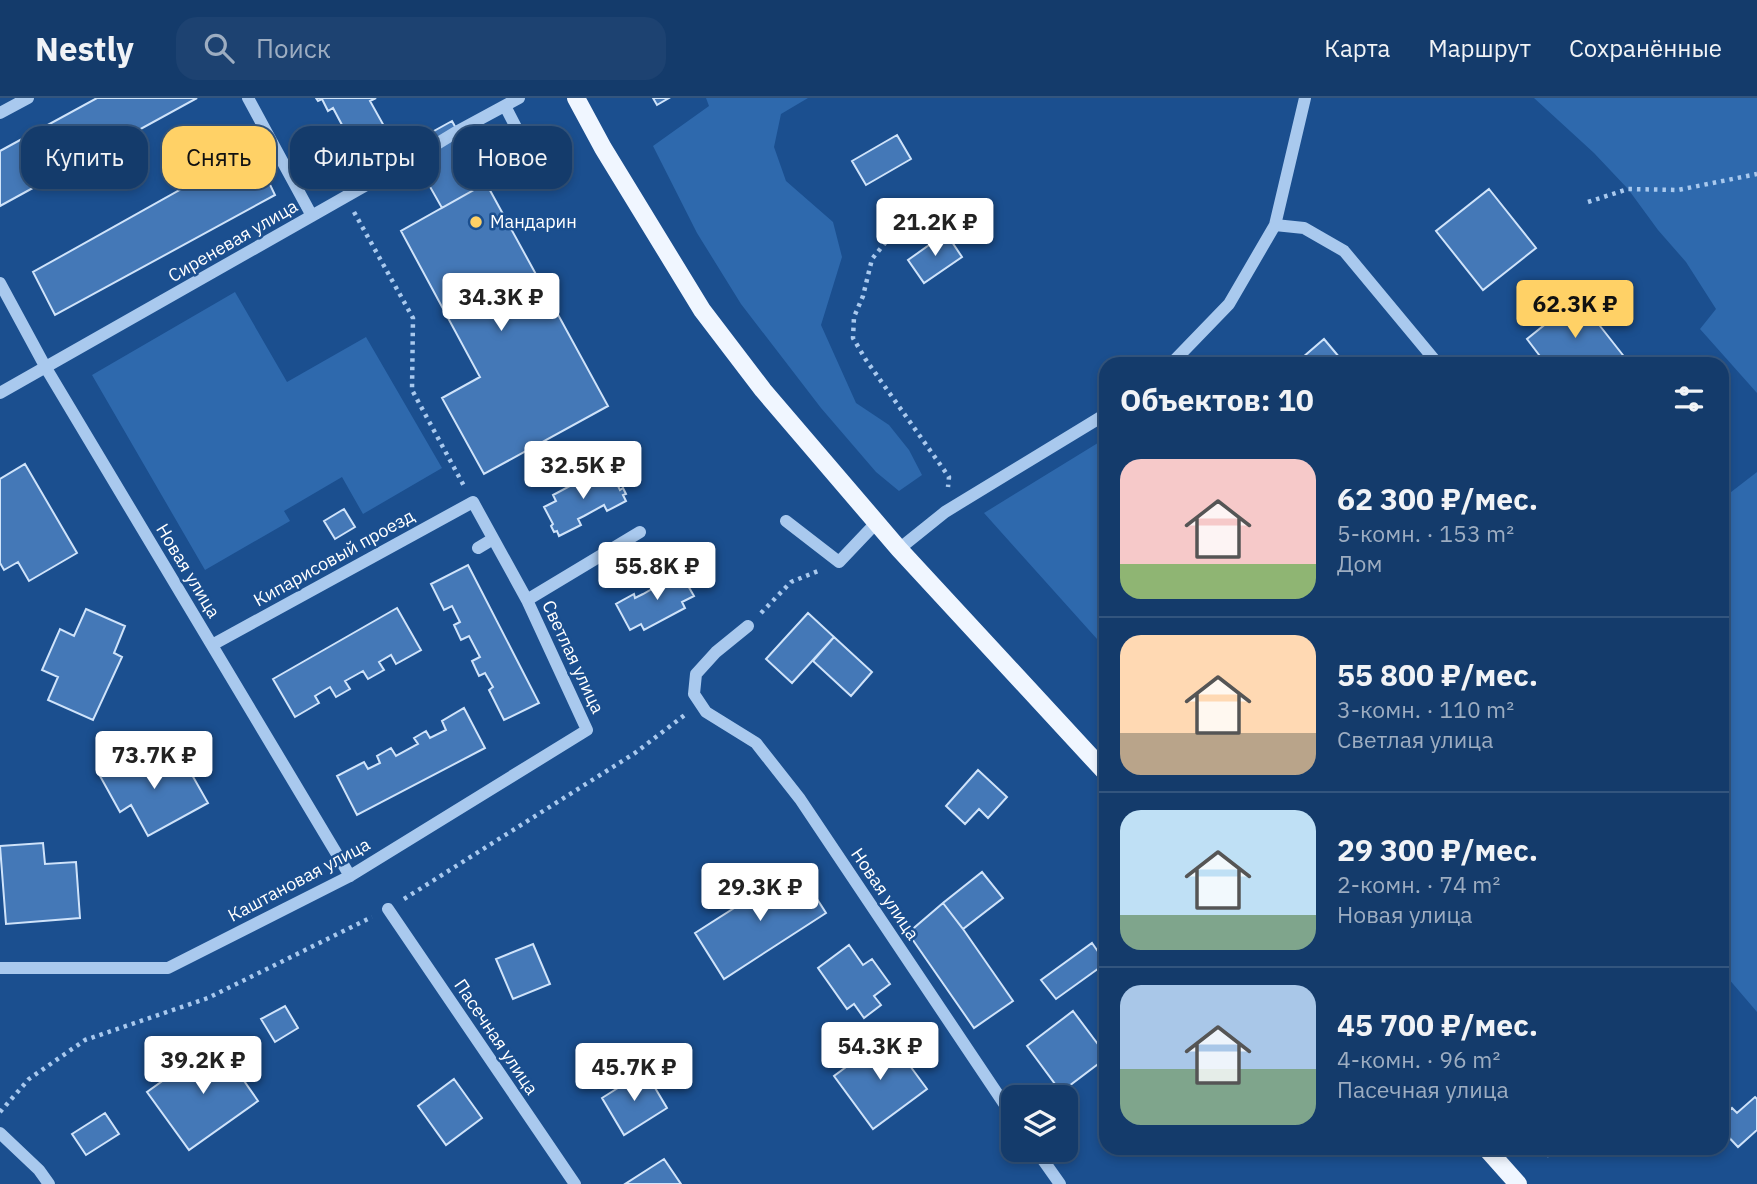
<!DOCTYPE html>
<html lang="ru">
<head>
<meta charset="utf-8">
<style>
  :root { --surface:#143b6b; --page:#1d4271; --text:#f1f3f6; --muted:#9dadc1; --line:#33557e; --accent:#ffd166 }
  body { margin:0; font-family:"IBM Plex Sans",sans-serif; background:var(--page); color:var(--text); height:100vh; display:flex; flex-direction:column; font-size:26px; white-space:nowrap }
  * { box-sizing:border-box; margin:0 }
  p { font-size:23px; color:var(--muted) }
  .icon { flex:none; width:38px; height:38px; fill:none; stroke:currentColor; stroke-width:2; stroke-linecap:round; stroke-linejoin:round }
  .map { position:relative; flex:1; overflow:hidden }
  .drawer { position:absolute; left:1099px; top:259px; width:630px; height:798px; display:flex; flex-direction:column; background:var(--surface); border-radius:21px; box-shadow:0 4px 10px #0003,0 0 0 2px var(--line) }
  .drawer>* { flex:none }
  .hud { position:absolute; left:21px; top:28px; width:665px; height:63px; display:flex; gap:14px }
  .controls { position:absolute; left:1001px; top:987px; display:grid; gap:14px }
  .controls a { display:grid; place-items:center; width:77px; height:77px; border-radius:14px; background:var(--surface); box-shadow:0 4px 10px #0003,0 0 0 2px var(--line); font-size:35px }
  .price { position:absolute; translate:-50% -60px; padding:0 16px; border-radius:7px; background:#fff; color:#222; font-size:23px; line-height:46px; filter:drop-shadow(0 2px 4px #0008) }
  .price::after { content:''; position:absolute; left:50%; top:42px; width:21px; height:16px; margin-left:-10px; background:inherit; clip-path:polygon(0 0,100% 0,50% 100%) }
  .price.active { background:var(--accent); color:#111 }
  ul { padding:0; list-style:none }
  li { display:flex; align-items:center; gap:21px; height:175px; padding:0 21px }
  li+li { border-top:2px solid var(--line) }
  li span { display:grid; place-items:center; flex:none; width:196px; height:140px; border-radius:21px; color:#555 }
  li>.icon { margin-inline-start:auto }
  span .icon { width:84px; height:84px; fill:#fffc; stroke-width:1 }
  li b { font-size:30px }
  h2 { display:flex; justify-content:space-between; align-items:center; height:84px; padding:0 21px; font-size:30px }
  .chip { padding:0 24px; border-radius:21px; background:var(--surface); box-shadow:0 4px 10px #0003,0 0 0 2px var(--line); font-size:24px; line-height:63px }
  .chip.active { background:var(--accent); color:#111 }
  header { display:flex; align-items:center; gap:42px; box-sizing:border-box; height:98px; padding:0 35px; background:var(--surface); border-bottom:2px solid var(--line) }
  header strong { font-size:33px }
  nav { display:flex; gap:38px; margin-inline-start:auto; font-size:24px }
  .search { width:490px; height:63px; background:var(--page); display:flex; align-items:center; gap:18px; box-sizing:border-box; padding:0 24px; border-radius:21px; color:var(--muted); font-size:26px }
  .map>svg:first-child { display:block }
</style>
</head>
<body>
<header>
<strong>Nestly</strong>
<div class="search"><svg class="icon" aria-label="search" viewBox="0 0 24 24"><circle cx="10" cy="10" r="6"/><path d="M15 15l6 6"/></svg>Поиск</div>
<nav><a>Карта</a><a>Маршрут</a><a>Сохранённые</a></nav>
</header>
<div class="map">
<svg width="1757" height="1086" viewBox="0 0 1757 1086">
  <rect width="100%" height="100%" fill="#1b4f8f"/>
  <!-- green -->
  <path fill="#2e69ad" d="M706 0H808L781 16 774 49 786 83 833 124 842 159 821 227 856 305 889 327 909 352 922 377 899 393 876 374 821 310 741 206 697 135 653 48 709 8Z
    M1534 0H1757V295L1700 231 1716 211 1686 164 1658 132 1628 91 1594 55Z
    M235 194 287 284 366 239 442 370 363 416 342 379 284 413 290 423 205 472 92 277Z
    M1106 340V551L984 415Z
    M1757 374V914L1722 873V401Z"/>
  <!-- building -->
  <path fill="#4478b7" stroke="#cfe3fa" stroke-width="2" d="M97 0H197L0 108V53Z
    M316 0H376L370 3 384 28 378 31 385 44 357 60 354 55 350 57 344 46 350 42 333 10 328 13 322 1 318 3Z
    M653 0H669L657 7Z
    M452 23 486 85 442 110 407 48Z
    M897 37 911 61 866 87 852 63Z
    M253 51 275 97 55 217 33 174Z
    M486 85 608 308 484 376 442 300 480 279 401 133Z
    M1489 91 1536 150 1483 192 1436 133Z
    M946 135 962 159 924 185 908 162Z
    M1578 200 1626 261 1620 266H1546L1527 241Z
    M1324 241 1345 266H1295Z
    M25 366 77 455 29 483 18 464 4 472 0 465V381Z
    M596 374 599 380 611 374 620 392 623 390 626 396 623 397 626 403 607 413 604 407 584 418 578 421 581 427 559 438 557 433 554 434 551 428 553 426 544 409 556 403 553 397Z
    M344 411 355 429 335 441 324 423Z
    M468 467 539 605 504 622 489 592 493 589 485 575 479 578 472 563 480 559 469 538 461 542 454 527 460 524 452 508 444 512 431 486Z
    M680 472 683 478 686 477 690 485 687 486 694 498 682 504 685 510 644 532 641 526 630 532 616 506 634 496 635 500 643 496 664 484 662 481Z
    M397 510 421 552 396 566 391 557 379 564 384 572 368 581 363 573 345 583 350 591 336 599 330 589 315 598 319 605 295 619 273 581Z
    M86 511 125 528 114 555 122 559 93 622 48 602 58 579 42 572 60 531 74 538Z
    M808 515 834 539 792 585 766 561Z
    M834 539 872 574 851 598 813 563Z
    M464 610 485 650 357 717 337 678 364 664 368 671 380 665 377 658 391 650 396 658 418 646 414 640 426 633 430 640 446 632 442 623Z
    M150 650 162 673 183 661 208 705 148 738 131 707 120 714 100 678Z
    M978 672 1007 699 988 720 979 711 965 726 946 708Z
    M43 745 45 766 76 764 80 820 6 826 0 748Z
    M797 770 826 815 724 881 695 835Z
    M982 774 1003 800 963 831 943 805Z
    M943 805 963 831 1013 903 974 930 908 835Z
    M1092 845 1106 865 1056 901 1041 882Z
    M533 846 550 886 513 901 496 861Z
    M849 847 863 867 872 861 890 886 874 898 881 907 864 920 854 906 847 911 818 870Z
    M285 908 298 930 275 944 261 921Z
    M1073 913 1106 957V960L1061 994 1027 948Z
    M888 938 927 991 873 1031 834 978Z
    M217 944 258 1003 189 1052 147 994Z
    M645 973 667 1010 624 1037 602 1000Z
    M454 981 482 1020 446 1047 418 1008Z
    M1755 999 1757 1001V1032L1738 1049 1722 1032V1020L1732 1010 1737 1015Z
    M105 1015 119 1036 86 1057 72 1036Z
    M1541 1050H1557L1548 1058Z
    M664 1061 681 1086H625Z"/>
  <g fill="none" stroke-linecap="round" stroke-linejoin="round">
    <!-- path -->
    <path stroke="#a9c9ee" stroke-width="4.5" stroke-dasharray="3.5 5" stroke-linecap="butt" d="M1588 104 1628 91 1678 92 1757 76
      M935 111 889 140 872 161 863 198 854 219 853 240 866 262 949 379 948 389
      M354 114 413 220 412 292 464 388
      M761 515 791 484 818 473
      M404 801 635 655 686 616
      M0 1014 29 981 85 942 208 900 372 819"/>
    <!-- minor -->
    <path stroke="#a9c9ee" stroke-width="12" d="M248 0 312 118
      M505 8 534 64
      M0 15 28 0
      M1275 127 1304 130 1344 153 1438 266
      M0 185 46 270 350 778
      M1171 266 1229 206 1275 127 1305 0
      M0 295 412 61 458 33 519 0
      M786 423 839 464 876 425
      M478 450 493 441
      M899 451 945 414 1106 316
      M527 502 640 434
      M748 528 716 554 696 576 694 596 706 614 756 645 800 701 1013 1019
      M388 811 575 1086
      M0 870H168L350 778 587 632 527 502 473 404 212 547
      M0 1035 39 1072 49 1086
      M1036 1052 1060 1086"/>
    <!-- major -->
    <path stroke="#f0f6ff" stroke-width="18" d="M576 0 603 50 702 212 763 292 899 451 1106 675
      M1486 1050 1518 1086"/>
  </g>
  <!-- markers -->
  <circle fill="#ffd166" stroke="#1b4f8f" stroke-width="2.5" cx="476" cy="124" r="7"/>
  <g text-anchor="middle" stroke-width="5" stroke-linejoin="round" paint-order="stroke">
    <!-- poi labels -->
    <g font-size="18" fill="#fff" stroke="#1b4f8f" text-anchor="start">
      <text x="490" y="130">Мандарин</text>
    </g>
    <!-- street labels -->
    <g font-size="18" fill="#fff" stroke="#1b4f8f">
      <text transform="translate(233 143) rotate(-30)" y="6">Сиреневая улица</text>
      <text transform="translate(334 460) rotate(-29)" y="6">Кипарисовый проезд</text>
      <text transform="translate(188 473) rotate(59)" y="6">Новая улица</text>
      <text transform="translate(573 559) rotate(65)" y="6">Светлая улица</text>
      <text transform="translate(299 782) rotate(-28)" y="6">Каштановая улица</text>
      <text transform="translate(885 796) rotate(56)" y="6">Новая улица</text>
      <text transform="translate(496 939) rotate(56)" y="6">Пасечная улица</text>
    </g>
  </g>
</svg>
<div class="controls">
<a><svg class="icon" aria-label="layers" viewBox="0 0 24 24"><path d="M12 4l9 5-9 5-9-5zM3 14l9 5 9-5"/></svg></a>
</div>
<b class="price" style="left:935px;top:160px">21.2K ₽</b>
<b class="price" style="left:501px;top:235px">34.3K ₽</b>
<b class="price active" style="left:1575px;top:242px">62.3K ₽</b>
<b class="price" style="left:583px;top:403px">32.5K ₽</b>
<b class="price" style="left:657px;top:504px">55.8K ₽</b>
<b class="price" style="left:154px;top:693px">73.7K ₽</b>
<b class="price" style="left:760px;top:825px">29.3K ₽</b>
<b class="price" style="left:880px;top:984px">54.3K ₽</b>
<b class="price" style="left:203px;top:998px">39.2K ₽</b>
<b class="price" style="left:634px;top:1005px">45.7K ₽</b>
<div class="hud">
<a class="chip">Купить</a>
<a class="chip active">Снять</a>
<a class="chip">Фильтры</a>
<a class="chip">Новое</a>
</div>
<section class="drawer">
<h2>Объектов: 10<svg class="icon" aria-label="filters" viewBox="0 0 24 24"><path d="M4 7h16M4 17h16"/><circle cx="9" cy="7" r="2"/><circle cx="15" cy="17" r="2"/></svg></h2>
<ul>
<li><span style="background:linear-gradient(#f6c9c9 75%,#8fb573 0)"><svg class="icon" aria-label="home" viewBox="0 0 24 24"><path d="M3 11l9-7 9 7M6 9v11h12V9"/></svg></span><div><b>62 300 ₽/мес.</b><p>5-комн. · 153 m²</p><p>Дом</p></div></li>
<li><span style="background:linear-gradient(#ffd9b3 70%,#b9a48a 0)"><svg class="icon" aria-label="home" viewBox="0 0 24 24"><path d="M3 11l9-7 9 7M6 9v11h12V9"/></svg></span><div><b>55 800 ₽/мес.</b><p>3-комн. · 110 m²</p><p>Светлая улица</p></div></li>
<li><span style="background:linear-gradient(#bfe0f5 75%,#7fa58c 0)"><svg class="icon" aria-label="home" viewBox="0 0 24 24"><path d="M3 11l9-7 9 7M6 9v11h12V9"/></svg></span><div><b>29 300 ₽/мес.</b><p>2-комн. · 74 m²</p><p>Новая улица</p></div></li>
<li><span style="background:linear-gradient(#a9c7e8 60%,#7fa58c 0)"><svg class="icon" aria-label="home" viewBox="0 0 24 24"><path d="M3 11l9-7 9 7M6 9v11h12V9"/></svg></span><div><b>45 700 ₽/мес.</b><p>4-комн. · 96 m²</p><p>Пасечная улица</p></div></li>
</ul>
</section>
</div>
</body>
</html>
